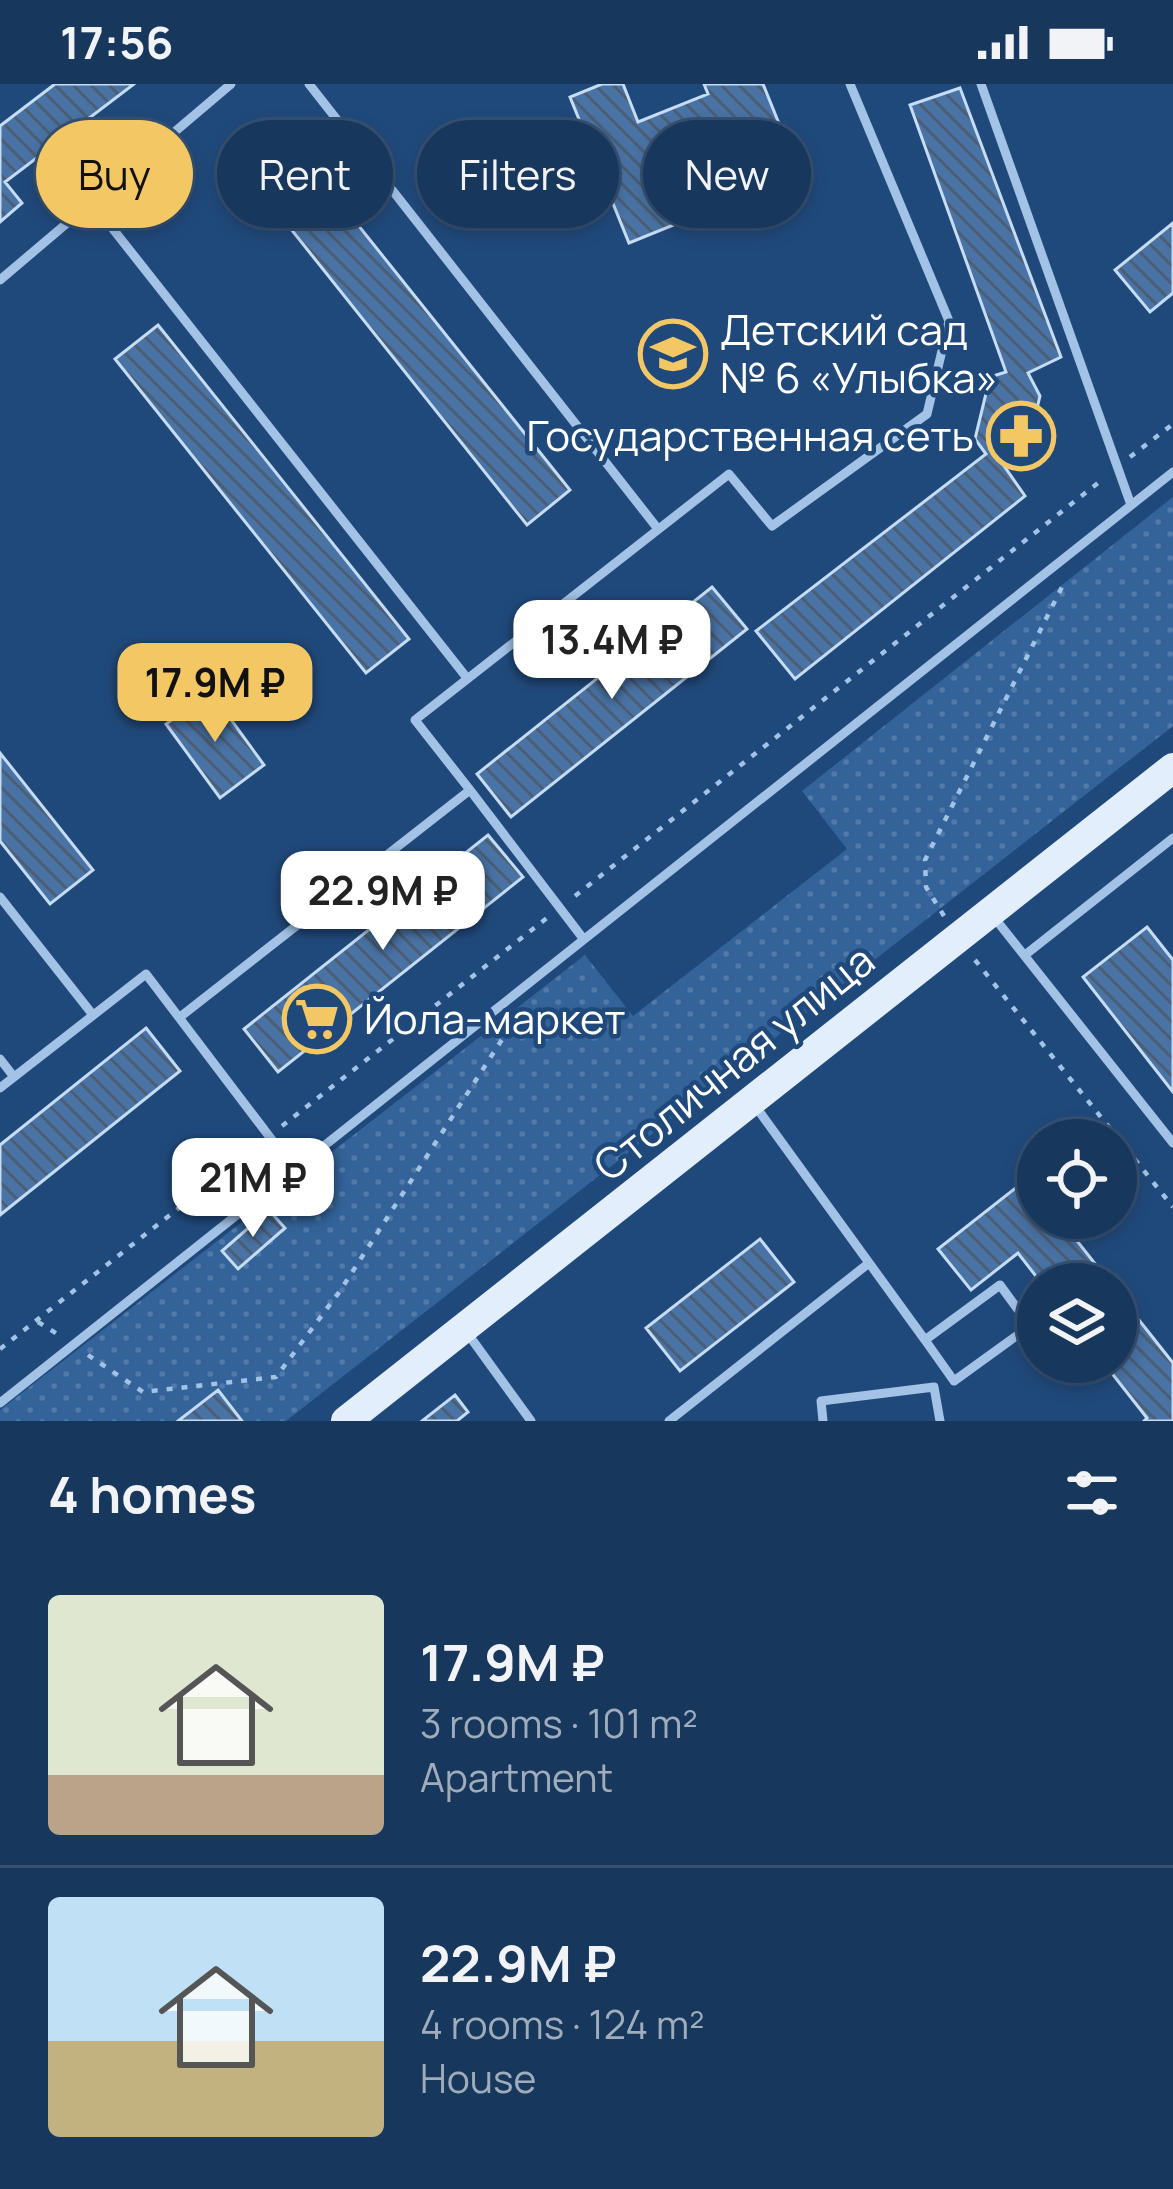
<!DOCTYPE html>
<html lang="en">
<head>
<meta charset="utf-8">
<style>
  :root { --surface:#18375c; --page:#254265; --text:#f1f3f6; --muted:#9facbb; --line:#365172; --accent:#f3c763 }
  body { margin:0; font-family:Manrope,sans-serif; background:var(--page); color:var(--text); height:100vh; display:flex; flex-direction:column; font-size:45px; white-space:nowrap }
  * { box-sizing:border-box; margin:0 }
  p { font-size:39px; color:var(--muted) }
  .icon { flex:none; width:66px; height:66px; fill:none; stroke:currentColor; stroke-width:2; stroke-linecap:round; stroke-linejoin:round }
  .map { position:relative; height:1337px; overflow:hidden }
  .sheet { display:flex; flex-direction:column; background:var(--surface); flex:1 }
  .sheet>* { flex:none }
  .top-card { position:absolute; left:36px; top:36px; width:1101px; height:108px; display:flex; gap:24px }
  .buttons { position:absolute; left:1017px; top:1035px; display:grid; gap:24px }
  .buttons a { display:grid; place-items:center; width:120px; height:120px; border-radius:50%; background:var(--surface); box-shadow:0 6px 18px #0003,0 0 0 3px var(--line); font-size:60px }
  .price { position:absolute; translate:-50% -102px; padding:0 27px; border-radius:24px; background:#fff; color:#222; font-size:39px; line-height:78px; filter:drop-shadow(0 3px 6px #0008) }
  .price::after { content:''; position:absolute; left:50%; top:72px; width:36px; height:27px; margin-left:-18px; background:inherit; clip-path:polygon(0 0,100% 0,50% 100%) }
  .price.current { background:var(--accent); color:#111 }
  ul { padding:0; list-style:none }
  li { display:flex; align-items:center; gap:36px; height:300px; padding:0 48px }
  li+li { border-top:3px solid var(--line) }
  li span { display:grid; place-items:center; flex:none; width:336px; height:240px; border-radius:12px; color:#555 }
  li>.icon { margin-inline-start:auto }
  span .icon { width:144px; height:144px; fill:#fffc; stroke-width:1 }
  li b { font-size:51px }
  h2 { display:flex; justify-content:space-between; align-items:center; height:144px; padding:0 48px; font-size:51px }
  .pill { padding:0 42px; border-radius:54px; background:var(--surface); box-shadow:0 6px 18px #0003,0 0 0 3px var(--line); font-size:42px; line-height:108px }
  .pill.current { background:var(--accent); color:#111 }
  .status { display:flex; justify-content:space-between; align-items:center; height:84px; padding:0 60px; background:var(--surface); direction:ltr }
  .status svg { height:33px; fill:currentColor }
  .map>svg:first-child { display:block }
</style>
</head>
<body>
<div class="status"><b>17:56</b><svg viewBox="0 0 49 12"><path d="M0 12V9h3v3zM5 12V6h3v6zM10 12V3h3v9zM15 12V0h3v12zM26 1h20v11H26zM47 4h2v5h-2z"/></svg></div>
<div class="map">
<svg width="1173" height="1337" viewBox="0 0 1173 1337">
  <defs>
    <pattern id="grass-dots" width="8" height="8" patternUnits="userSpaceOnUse" patternTransform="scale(3)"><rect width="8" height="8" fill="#336399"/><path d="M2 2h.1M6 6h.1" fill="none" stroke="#527aa8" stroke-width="1.8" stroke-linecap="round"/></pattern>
    <pattern id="building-back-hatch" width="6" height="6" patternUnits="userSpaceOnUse" patternTransform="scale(3)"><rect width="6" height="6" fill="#4973a5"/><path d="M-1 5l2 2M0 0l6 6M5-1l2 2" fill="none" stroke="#4b5e74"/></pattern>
  </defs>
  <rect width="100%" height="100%" fill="#20497b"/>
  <!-- grass -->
  <path fill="url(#grass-dots)" d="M1173 413V642L286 1337H0V1326L585 871 633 932 847 765 802 707Z"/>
  <!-- building -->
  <path fill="url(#building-back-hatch)" stroke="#c5dcf5" stroke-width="3" d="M55 0H134L5 98 22 119 0 138V42Z
    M602 0H623L638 38 708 10 704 0H763L801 94 750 114 720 41 652 68 681 138 629 159 570 13Z
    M960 4 1061 273 1028 289 1040 312 1027 365 1002 379 1025 412 795 595 756 547 986 370 975 355 990 293 1006 288 910 21Z
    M306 76 570 406 527 441 263 110Z
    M1173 139V209L1150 228 1115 186Z
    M158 241 409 555 366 589 115 275Z
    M712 503 747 545 511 733 477 690Z
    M211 608 264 681 220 714 166 640Z
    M0 669 93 786 50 820 0 757Z
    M488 751 523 793 278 988 244 945Z
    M1147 843 1173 876V1008L1083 893Z
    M146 944 180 987 0 1131V1061Z
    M1036 1088 1038 1134H1059L1111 1200H1042L1018 1169 971 1206 938 1165Z
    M269 1126 285 1144 238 1185 222 1167Z
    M760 1155 794 1198 680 1287 646 1244Z
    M1116 1207 1173 1279V1337H1144L1147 1334 1103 1278H1116Z
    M218 1306 242 1337H178Z
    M455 1311 468 1328 457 1337H422Z"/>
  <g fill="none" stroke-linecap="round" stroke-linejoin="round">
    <!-- path -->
    <path stroke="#a2c2e6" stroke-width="4.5" stroke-dasharray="6 9" stroke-linecap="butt" d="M1130 373 1173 340
      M575 812 1103 395
      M944 832 926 803 925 776 1062 503
      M975 876 1173 1123
      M282 1042 547 834
      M38 1238 59 1251
      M0 1265 255 1064
      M88 1271 143 1308 276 1293 340 1207 512 940"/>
    <!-- service -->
    <path stroke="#a2c2e6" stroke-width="9" d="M309 0 658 445
      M981 0 1131 421
      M94 121 467 594
      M0 196 231 0
      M470 706 415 636 729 390 772 442 927 330 949 237 850 0
      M0 813 93 931
      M993 832 1173 1059
      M1025 871 1173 754
      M180 933 470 706 582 853
      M0 975 14 993
      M0 1004 146 890 294 1085
      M756 1023 925 1256 1000 1201 1030 1242 954 1297 925 1256
      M468 1250 531 1337
      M0 1319 1173 388
      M669 1337 869 1179
      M823 1337 821 1317 934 1303 940 1337"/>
    <!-- primary -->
    <path stroke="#e3eefd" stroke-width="30" d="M346 1337 1173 684"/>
  </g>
  <!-- icons -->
  <defs>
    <symbol id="school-ring" viewBox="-11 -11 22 22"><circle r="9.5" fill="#20497b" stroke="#f3c763" stroke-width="1.5"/><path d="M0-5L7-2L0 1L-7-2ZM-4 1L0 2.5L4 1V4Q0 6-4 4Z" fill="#f3c763"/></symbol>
    <symbol id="pharmacy-ring" viewBox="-11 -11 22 22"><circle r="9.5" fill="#20497b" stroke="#f3c763" stroke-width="1.5"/><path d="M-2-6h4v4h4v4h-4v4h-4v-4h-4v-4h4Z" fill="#f3c763"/></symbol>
    <symbol id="supermarket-ring" viewBox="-11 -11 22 22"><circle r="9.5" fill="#20497b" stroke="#f3c763" stroke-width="1.5"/><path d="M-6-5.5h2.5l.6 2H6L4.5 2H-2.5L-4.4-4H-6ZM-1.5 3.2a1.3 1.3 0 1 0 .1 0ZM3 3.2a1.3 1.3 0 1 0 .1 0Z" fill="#f3c763"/></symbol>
  </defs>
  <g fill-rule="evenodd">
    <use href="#school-ring" x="635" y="232" width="76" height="76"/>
    <use href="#pharmacy-ring" x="983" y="314" width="76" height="76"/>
    <use href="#supermarket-ring" x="279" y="897" width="76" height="76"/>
  </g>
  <g text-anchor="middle" stroke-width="9" stroke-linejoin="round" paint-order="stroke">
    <!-- poi labels -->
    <g font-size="42" fill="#fff" stroke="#20497b" text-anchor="start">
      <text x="720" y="261">Детский сад<tspan x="720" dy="48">№ 6 «Улыбка»</tspan></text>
      <text x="974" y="367" text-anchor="end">Государственная сеть</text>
      <text x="364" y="950">Йола-маркет</text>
    </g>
    <!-- street labels -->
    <g font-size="42" fill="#fff" stroke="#20497b">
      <text transform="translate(734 979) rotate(-39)" y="15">Столичная улица</text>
    </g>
  </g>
</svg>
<div class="buttons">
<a><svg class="icon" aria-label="locate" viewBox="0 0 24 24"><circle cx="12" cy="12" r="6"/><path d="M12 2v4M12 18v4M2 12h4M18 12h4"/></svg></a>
<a><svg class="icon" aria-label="layers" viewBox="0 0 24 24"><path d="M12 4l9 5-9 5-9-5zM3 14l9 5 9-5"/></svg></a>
</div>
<b class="price" style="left:612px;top:618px">13.4M ₽</b>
<b class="price current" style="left:215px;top:661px">17.9M ₽</b>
<b class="price" style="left:383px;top:869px">22.9M ₽</b>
<b class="price" style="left:253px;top:1156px">21M ₽</b>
<div class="top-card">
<a class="pill current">Buy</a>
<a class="pill">Rent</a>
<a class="pill">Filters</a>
<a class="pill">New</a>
</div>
</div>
<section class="sheet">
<h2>4 homes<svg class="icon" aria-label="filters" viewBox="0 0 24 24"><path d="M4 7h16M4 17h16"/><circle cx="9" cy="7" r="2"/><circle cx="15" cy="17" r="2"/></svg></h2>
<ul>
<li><span style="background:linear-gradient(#dfe7d0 75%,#b9a48a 0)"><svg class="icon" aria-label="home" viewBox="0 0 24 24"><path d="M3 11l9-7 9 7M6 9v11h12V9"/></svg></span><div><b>17.9M ₽</b><p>3 rooms · 101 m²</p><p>Apartment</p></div></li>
<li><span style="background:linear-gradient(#bfe0f5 60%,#c2b280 0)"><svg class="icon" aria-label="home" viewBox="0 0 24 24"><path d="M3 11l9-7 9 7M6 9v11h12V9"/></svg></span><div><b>22.9M ₽</b><p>4 rooms · 124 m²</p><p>House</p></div></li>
</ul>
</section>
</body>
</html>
